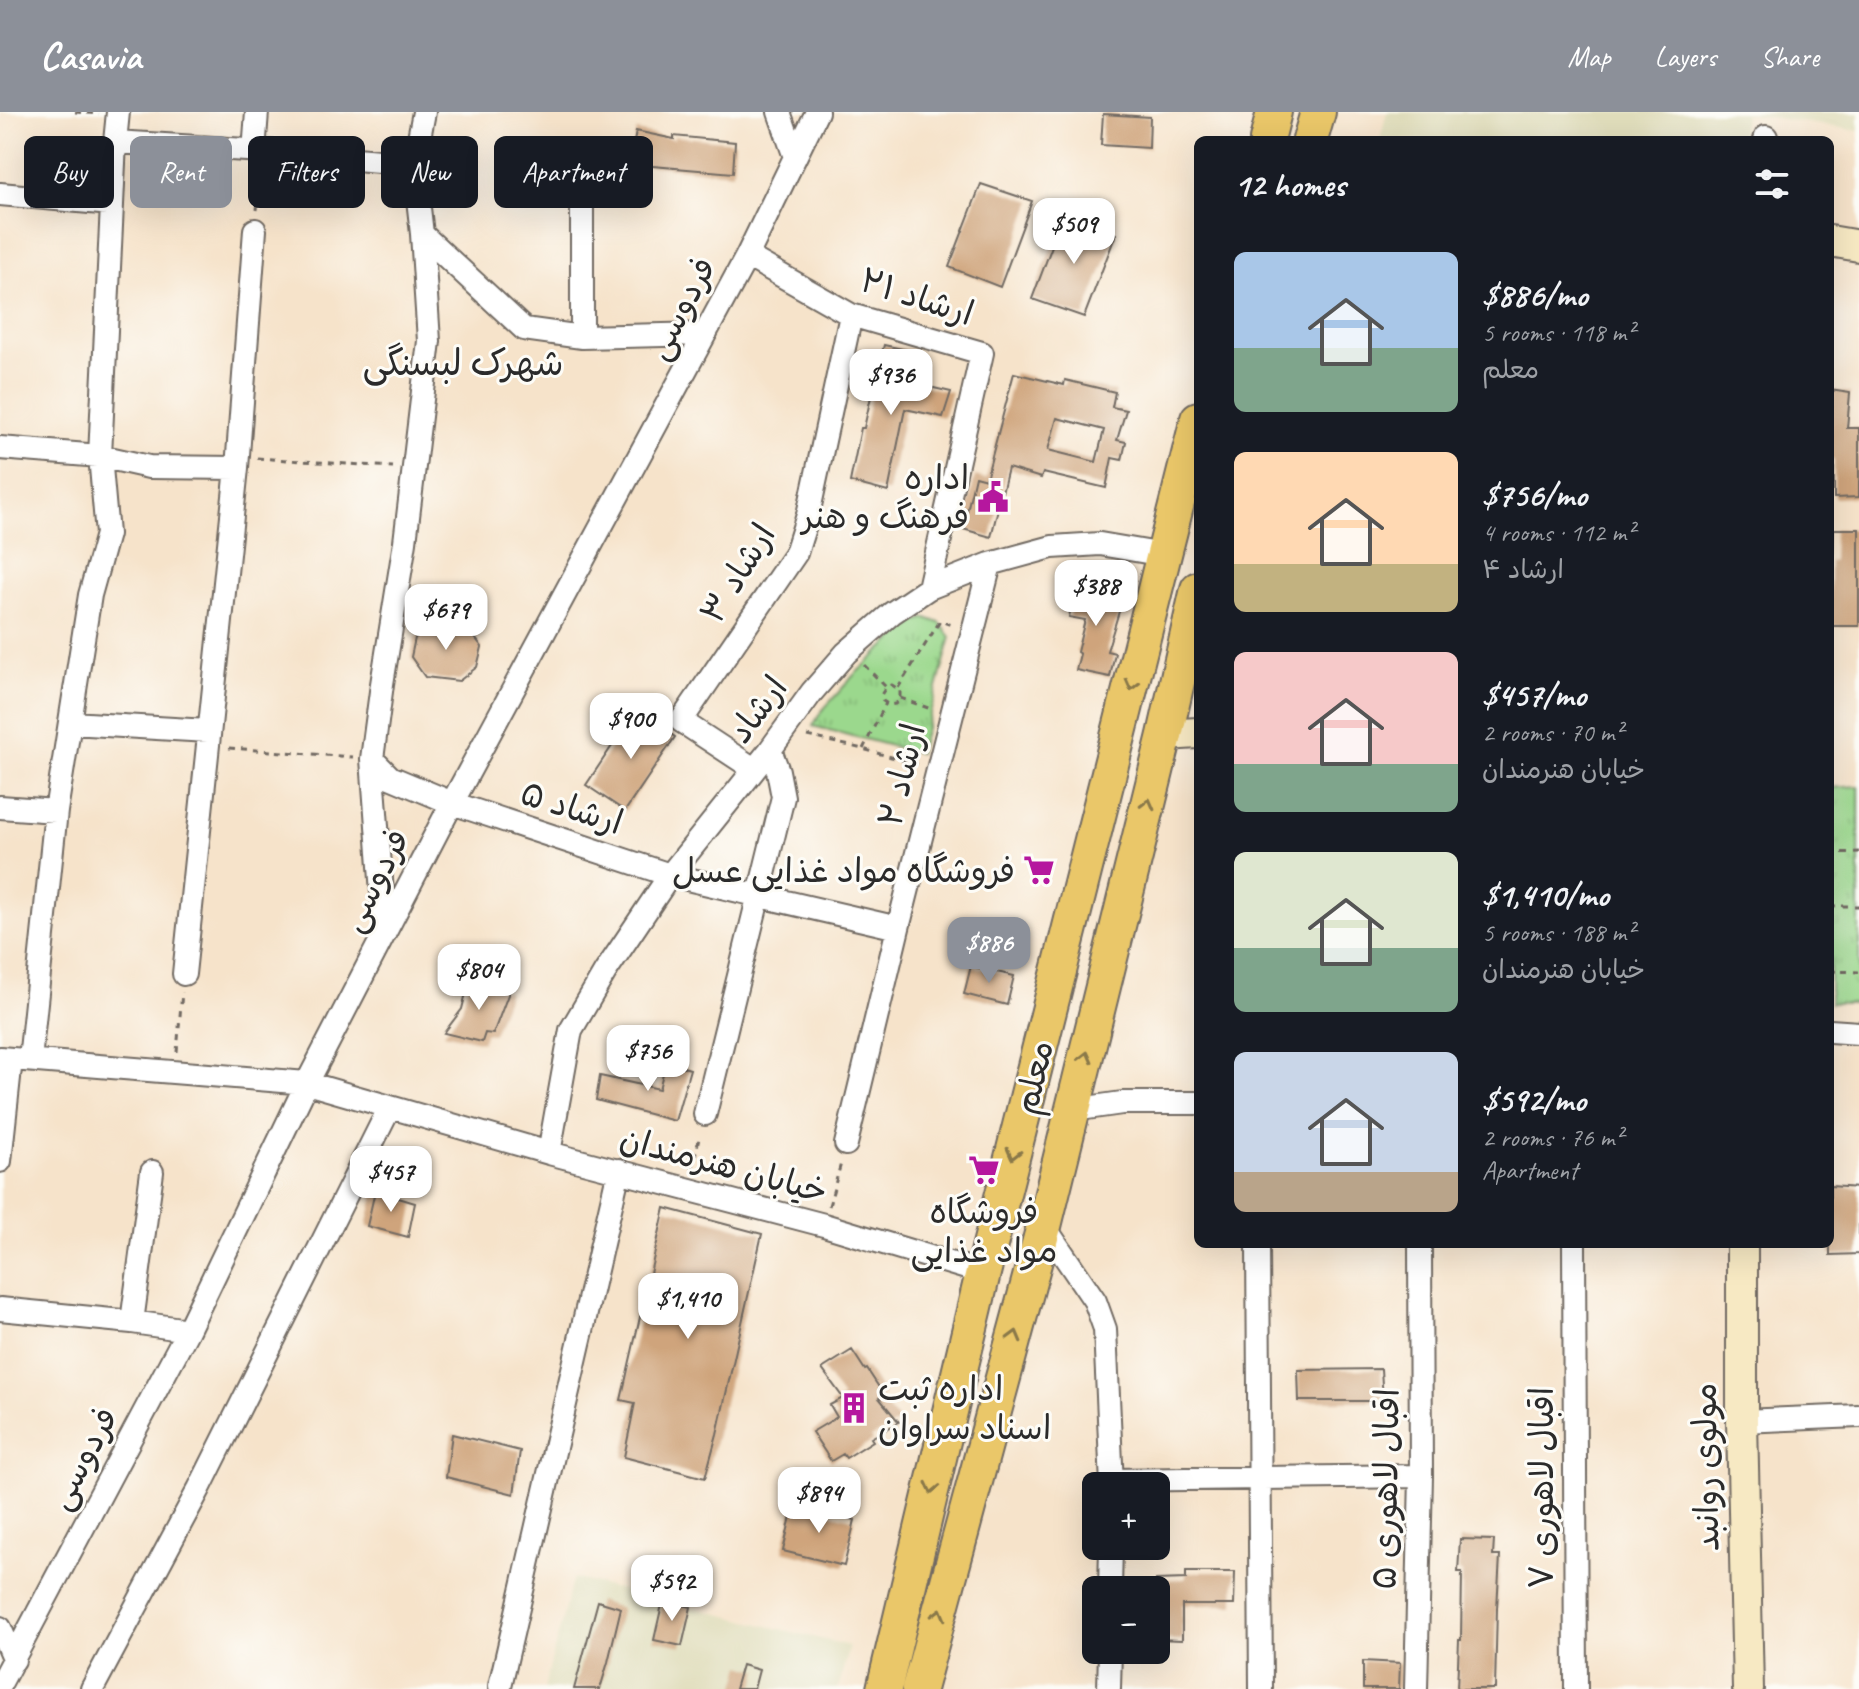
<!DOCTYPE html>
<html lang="en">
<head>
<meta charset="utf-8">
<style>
  :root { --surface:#171b24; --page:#20242c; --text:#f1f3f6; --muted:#9ea1a6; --accent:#8c9099 }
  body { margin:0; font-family:Caveat,"Playpen Sans Arabic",sans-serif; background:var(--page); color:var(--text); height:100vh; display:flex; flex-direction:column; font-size:30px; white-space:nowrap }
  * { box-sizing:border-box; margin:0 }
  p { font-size:26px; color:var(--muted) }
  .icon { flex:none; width:44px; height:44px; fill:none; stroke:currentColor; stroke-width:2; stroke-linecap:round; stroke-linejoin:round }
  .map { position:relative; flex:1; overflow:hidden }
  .drawer { position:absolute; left:1194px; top:24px; width:640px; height:1112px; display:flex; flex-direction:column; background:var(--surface); border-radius:12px; box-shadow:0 8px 32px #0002 }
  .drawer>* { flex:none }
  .top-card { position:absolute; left:24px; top:24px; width:760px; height:72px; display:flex; gap:16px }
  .buttons { position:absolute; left:1082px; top:1360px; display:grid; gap:16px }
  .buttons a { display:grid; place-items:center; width:88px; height:88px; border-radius:12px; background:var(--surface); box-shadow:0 8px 32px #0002; font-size:40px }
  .price { position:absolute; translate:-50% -68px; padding:0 18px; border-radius:16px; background:#fff; color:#222; font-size:26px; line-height:52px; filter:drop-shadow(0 2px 4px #0008) }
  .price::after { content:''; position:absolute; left:50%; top:48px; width:24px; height:18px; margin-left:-12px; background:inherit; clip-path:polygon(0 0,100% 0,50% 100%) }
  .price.on { background:var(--accent); color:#fff }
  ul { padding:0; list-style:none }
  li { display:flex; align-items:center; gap:24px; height:200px; padding:0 40px }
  li span { display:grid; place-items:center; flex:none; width:224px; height:160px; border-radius:12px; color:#555 }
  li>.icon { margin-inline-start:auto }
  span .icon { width:96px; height:96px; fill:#fffc; stroke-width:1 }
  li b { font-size:34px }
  h2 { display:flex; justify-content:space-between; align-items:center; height:96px; padding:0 40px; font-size:34px }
  .pill { padding:0 28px; border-radius:12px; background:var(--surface); box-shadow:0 8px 32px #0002; font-size:28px; line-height:72px }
  .pill.on { background:var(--accent); color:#fff }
  header { display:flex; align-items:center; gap:48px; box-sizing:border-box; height:112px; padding:0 40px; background:var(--accent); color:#fff }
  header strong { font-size:38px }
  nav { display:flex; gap:44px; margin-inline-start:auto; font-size:28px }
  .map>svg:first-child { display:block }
</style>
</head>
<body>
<header>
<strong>Casavia</strong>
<nav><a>Map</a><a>Layers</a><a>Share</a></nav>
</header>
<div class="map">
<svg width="1859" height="1577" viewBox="0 0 1859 1577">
  <defs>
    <pattern id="park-tufts" width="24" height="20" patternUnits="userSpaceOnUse" patternTransform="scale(2)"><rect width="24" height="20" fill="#9bd88d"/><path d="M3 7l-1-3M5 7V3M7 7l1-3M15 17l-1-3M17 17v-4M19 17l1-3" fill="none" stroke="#86ba7a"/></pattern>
  </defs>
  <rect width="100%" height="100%" fill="#fdfcf7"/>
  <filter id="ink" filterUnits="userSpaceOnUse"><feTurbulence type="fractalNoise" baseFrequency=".0125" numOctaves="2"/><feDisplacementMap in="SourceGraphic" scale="16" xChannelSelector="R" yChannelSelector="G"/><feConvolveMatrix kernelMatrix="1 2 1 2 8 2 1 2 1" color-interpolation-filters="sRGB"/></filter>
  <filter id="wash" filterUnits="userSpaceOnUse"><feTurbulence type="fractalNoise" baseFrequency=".006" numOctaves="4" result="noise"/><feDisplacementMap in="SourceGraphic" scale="32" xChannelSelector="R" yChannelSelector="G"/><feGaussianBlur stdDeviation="1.8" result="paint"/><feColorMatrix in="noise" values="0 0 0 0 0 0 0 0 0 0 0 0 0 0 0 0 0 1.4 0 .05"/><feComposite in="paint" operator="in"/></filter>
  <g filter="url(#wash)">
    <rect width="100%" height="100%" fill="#f6e3ca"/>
    <!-- built -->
    <path fill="#e0ddbb" d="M1387 0H1859V19L1744 1 1741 28H1380Z
      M573 1466 849 1534 838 1577H544Z"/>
    <!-- park -->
    <path fill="url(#park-tufts)" stroke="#63825c" stroke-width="2" d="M926 506 940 511 951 525 919 641 813 614 821 600 854 563 911 511Z
      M1859 674V891H1830V676Z"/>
    <g id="blocks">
      <!-- building -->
      <path fill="#cfa47b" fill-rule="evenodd" d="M1103 2 1150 5 1149 36 1101 33Z
        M636 19 674 27V24L735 30 733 61 630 52Z
        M981 72 1032 89 1000 175 949 155Z
        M1064 102 1116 122 1084 205 1032 187Z
        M884 233 916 240 908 270 951 280 943 305 905 297 888 380 850 370 861 316H864L876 262Z
        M1014 261 1064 273 1065 268 1115 280 1112 295 1126 298 1117 328 1126 330 1122 348 1112 346 1106 376 1043 361 1041 366 1008 356 991 425 963 417 975 364 986 367ZM1057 306 1104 318 1096 350 1048 338Z
        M1830 278 1850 281 1847 316H1859V385L1834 386V347H1830Z
        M1834 417H1859V514H1830V449H1833Z
        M1075 472 1124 483 1107 539 1115 541 1110 565 1076 558 1080 542 1077 540 1085 508 1069 505Z
        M431 512 466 514 482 535 477 555 459 569 425 565 411 545 415 526Z
        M636 598 675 625 625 699 586 673Z
        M971 854 1014 864 1007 893 964 882Z
        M469 869 509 880 493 922 485 921 482 930 444 921 462 897Z
        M666 950 690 957 675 1009 596 988 600 964 659 977Z
        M1830 1074 1859 1076V1142L1830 1143Z
        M375 1079 415 1091 408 1125 367 1114Z
        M665 1096 762 1122 717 1322 705 1366 624 1345 635 1291 621 1288Z
        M852 1238 865 1258 867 1257 884 1283 879 1286 899 1310 871 1326 873 1329 846 1346 843 1342 831 1349 812 1320 837 1305 830 1293 843 1286 822 1257Z
        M1381 1257 1383 1289H1299L1298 1258Z
        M452 1322 520 1339 514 1382 446 1365Z
        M794 1391 855 1408 844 1454 783 1439Z
        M1460 1427 1494 1428 1493 1444H1500L1497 1496 1495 1577H1457L1459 1528H1461L1462 1460H1458Z
        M1186 1460H1235L1234 1493H1182V1528L1156 1527V1468L1186 1467Z
        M663 1488 691 1495 682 1534 654 1528Z
        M598 1489 621 1496 608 1550 600 1577H574Z
        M1363 1549 1400 1551 1399 1577H1363Z
        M742 1553 759 1558 754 1577H735Z"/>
    </g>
  </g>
  <g filter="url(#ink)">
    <use href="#blocks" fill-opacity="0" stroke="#726b63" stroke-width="2"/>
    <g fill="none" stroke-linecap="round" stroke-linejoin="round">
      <defs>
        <path id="street" d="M779 0 795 45
          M1765 28 1766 25
          M115 30 263 39 414 52
          M254 40 257 0
          M582 56V225
          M0 82 112 92
          M422 122 524 217 582 225 704 222
          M747 144 851 203 982 241 929 476
          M0 336 100 344 149 355 237 356
          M71 611 208 619
          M372 647 390 665 452 691 670 763 898 816
          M754 657 681 609 796 441 808 403 851 203
          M0 695 56 699
          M385 821 372 647 382 572 405 430 429 229 422 122 414 52 424 0
          M184 862 237 356 255 118
          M1830 919 1859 921
          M0 946 307 971 549 1041 824 1113 983 1161
          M30 948 56 699 90 483 107 422 100 344 115 30 118 0
          M1073 998 1122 991H1198
          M705 1002 783 685 778 659 770 638
          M846 1032 898 816 990 452
          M549 1041 571 918 605 860 670 763 770 638 812 580 846 541 892 501 929 476 990 452 1052 435 1100 432 1164 443
          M0 1049 11 947
          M1044 1114 1095 1189 1105 1217 1112 1374
          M1258 1132 1261 1577
          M1574 1132 1576 1577
          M0 1197 132 1210 188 1218
          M132 1210 152 1060
          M1742 1309 1859 1304
          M1112 1368 1421 1364
          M1110 1478 1111 1434
          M0 1516 14 1548
          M0 1572 188 1218 307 971 452 691 747 144 817 0
          M500 1574 619 1058
          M92 1577 199 1377 390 995
          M1109 1577 1110 1538
          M1416 1577 1421 1364 1420 1132"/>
        <path id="secondary" d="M1830 129 1859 134
          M1165 623 1198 621
          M1742 1132V1309L1748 1577"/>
        <path id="primary" d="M1267 28 1274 0
          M1310 28 1318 0
          M884 1577 983 1161 1198 307
          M919 1577 1044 1114 1165 623 1198 477"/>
      </defs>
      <!-- street casing -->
      <use href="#street" stroke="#726b63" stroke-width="26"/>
      <!-- secondary casing -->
      <use href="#secondary" stroke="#726b63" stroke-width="34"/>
      <!-- primary casing -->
      <use href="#primary" stroke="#726b63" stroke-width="38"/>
      <!-- path -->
      <path stroke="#726b63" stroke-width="3" stroke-dasharray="6 6" stroke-linecap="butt" d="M75 0 99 2
        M257 98 261 58
        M257 346 393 355
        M864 553 886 575 892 573 900 578V588L895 592 889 593 883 589 881 583 886 575
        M898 576 940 509 952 513
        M900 586 931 597
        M807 624 863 637 919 653
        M229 636 353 645
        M863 637 886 591
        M1830 741 1859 740
        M1830 794H1859
        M1830 859 1859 860
        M177 940 182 880
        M692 1057 700 1022
        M829 1094 841 1051"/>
      <!-- street -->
      <use href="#street" stroke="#fff" stroke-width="22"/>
      <!-- secondary -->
      <use href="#secondary" stroke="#f7e9c3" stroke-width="30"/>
      <!-- primary -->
      <use href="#primary" stroke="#eac769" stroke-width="34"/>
    </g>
    <!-- one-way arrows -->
    <defs><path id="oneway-chevron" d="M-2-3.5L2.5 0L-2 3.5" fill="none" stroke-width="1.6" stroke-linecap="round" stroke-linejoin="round" transform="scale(2)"/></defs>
    <g stroke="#8a794a">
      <use href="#oneway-chevron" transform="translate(1132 573) rotate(104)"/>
      <use href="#oneway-chevron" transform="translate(1148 692) rotate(-76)"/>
      <use href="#oneway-chevron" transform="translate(1086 945) rotate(-76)"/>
      <use href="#oneway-chevron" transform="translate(1013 1042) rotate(104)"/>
      <use href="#oneway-chevron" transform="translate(1015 1224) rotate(-75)"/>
      <use href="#oneway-chevron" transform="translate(932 1376) rotate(103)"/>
      <use href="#oneway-chevron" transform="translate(939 1502) rotate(-75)"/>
    </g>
  </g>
  <!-- icons -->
  <defs>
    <symbol id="civic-bare" viewBox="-9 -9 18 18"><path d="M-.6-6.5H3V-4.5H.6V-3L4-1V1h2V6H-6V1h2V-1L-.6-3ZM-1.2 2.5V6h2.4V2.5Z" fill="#b5179e" stroke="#fdfcf7" stroke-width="2.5" paint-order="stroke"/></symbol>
    <symbol id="supermarket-bare" viewBox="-9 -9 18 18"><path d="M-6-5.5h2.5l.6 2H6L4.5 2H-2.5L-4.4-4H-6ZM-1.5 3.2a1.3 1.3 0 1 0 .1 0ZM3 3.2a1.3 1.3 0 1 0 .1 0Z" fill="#b5179e" stroke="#fdfcf7" stroke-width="2.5" paint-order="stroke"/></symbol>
    <symbol id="building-bare" viewBox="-9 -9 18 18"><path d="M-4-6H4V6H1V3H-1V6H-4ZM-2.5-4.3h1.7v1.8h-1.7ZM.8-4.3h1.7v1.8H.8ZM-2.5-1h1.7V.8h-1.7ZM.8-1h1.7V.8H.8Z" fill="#b5179e" stroke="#fdfcf7" stroke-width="2.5" paint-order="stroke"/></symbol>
  </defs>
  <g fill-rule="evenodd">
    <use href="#civic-bare" x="971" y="363" width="44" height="44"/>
    <use href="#supermarket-bare" x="1017" y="736" width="44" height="44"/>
    <use href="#supermarket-bare" x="962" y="1036" width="44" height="44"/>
    <use href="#building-bare" x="832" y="1274" width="44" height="44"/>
  </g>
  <g text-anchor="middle" stroke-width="6" stroke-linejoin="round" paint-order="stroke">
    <!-- street labels -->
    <g font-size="34" fill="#2b2b2b" stroke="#fdfcf7">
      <text transform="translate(917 184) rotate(18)" y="12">ارشاد ۲۱</text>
      <text transform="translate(680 196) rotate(-62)" y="12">فردوسی</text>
      <text transform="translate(737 461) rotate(-58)" y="12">ارشاد ۳</text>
      <text transform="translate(757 597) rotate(-53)" y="12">ارشاد</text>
      <text transform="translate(901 663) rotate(-76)" y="12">ارشاد ۲</text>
      <text transform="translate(572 695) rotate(18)" y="12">ارشاد ۵</text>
      <text transform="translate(374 768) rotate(-63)" y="12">فردوسی</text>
      <text transform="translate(1033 965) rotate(-76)" y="12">معلم</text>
      <text transform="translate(724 1052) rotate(15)" y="12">خیابان هنرمندان</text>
      <text transform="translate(82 1346) rotate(-62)" y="12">فردوسی</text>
      <text transform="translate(1705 1355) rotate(-91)" y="12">مولوی روانبد</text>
      <text transform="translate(1541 1376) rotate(-90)" y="12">اقبال لاهوری ۷</text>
      <text transform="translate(1385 1377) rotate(-89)" y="12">اقبال لاهوری ۵</text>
    </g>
    <!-- poi labels -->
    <g font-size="34" fill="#2b2b2b" stroke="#fdfcf7" text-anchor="end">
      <text x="969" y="377">اداره<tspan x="969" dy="39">فرهنگ و هنر</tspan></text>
      <text x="1015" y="770">فروشگاه مواد غذایی عسل</text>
      <text x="984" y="1111" text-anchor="middle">فروشگاه<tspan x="984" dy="39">مواد غذایی</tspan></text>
      <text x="878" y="1288" text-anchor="start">اداره ثبت<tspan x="878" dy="39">اسناد سراوان</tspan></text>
    </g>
    <!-- neighbourhood labels -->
    <g font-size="36" fill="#2b2b2b" stroke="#fdfcf7">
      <text x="463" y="263">شهرک لبسنگی</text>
    </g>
  </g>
</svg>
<div class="buttons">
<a>+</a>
<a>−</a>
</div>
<b class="price" style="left:1074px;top:154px">$509</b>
<b class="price" style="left:891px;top:305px">$936</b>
<b class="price" style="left:1096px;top:516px">$388</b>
<b class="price" style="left:446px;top:540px">$679</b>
<b class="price" style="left:631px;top:649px">$900</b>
<b class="price on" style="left:989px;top:873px">$886</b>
<b class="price" style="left:479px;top:900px">$804</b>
<b class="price" style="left:648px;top:981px">$756</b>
<b class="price" style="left:391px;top:1102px">$457</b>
<b class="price" style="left:688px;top:1229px">$1,410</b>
<b class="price" style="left:819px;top:1423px">$894</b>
<b class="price" style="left:672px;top:1511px">$592</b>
<div class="top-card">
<a class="pill">Buy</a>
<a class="pill on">Rent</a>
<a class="pill">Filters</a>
<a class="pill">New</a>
<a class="pill">Apartment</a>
</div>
<section class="drawer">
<h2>12 homes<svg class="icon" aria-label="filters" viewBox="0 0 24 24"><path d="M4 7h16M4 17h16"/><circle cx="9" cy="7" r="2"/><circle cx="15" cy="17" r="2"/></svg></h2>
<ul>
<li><span style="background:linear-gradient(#a9c7e8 60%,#7fa58c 0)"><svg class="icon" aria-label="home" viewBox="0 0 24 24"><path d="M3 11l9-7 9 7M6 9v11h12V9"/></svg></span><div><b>$886/mo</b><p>5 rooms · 118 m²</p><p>معلم</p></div></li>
<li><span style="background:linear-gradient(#ffd9b3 70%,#c2b280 0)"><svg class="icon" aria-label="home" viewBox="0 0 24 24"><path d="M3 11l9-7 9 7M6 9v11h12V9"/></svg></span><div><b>$756/mo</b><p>4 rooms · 112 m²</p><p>ارشاد ۴</p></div></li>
<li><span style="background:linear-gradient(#f6c9c9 70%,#7fa58c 0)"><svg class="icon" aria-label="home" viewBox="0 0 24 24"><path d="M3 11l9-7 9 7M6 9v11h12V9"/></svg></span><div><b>$457/mo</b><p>2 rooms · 70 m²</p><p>خیابان هنرمندان</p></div></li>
<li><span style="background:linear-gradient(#dfe7d0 60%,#7fa58c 0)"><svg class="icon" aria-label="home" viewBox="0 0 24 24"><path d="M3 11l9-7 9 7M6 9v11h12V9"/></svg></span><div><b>$1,410/mo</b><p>5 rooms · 188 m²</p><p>خیابان هنرمندان</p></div></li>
<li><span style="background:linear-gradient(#c9d6e8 75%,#b9a48a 0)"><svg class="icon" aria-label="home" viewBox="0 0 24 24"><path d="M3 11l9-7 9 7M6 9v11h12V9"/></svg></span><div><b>$592/mo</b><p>2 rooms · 76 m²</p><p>Apartment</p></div></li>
</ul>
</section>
</div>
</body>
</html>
